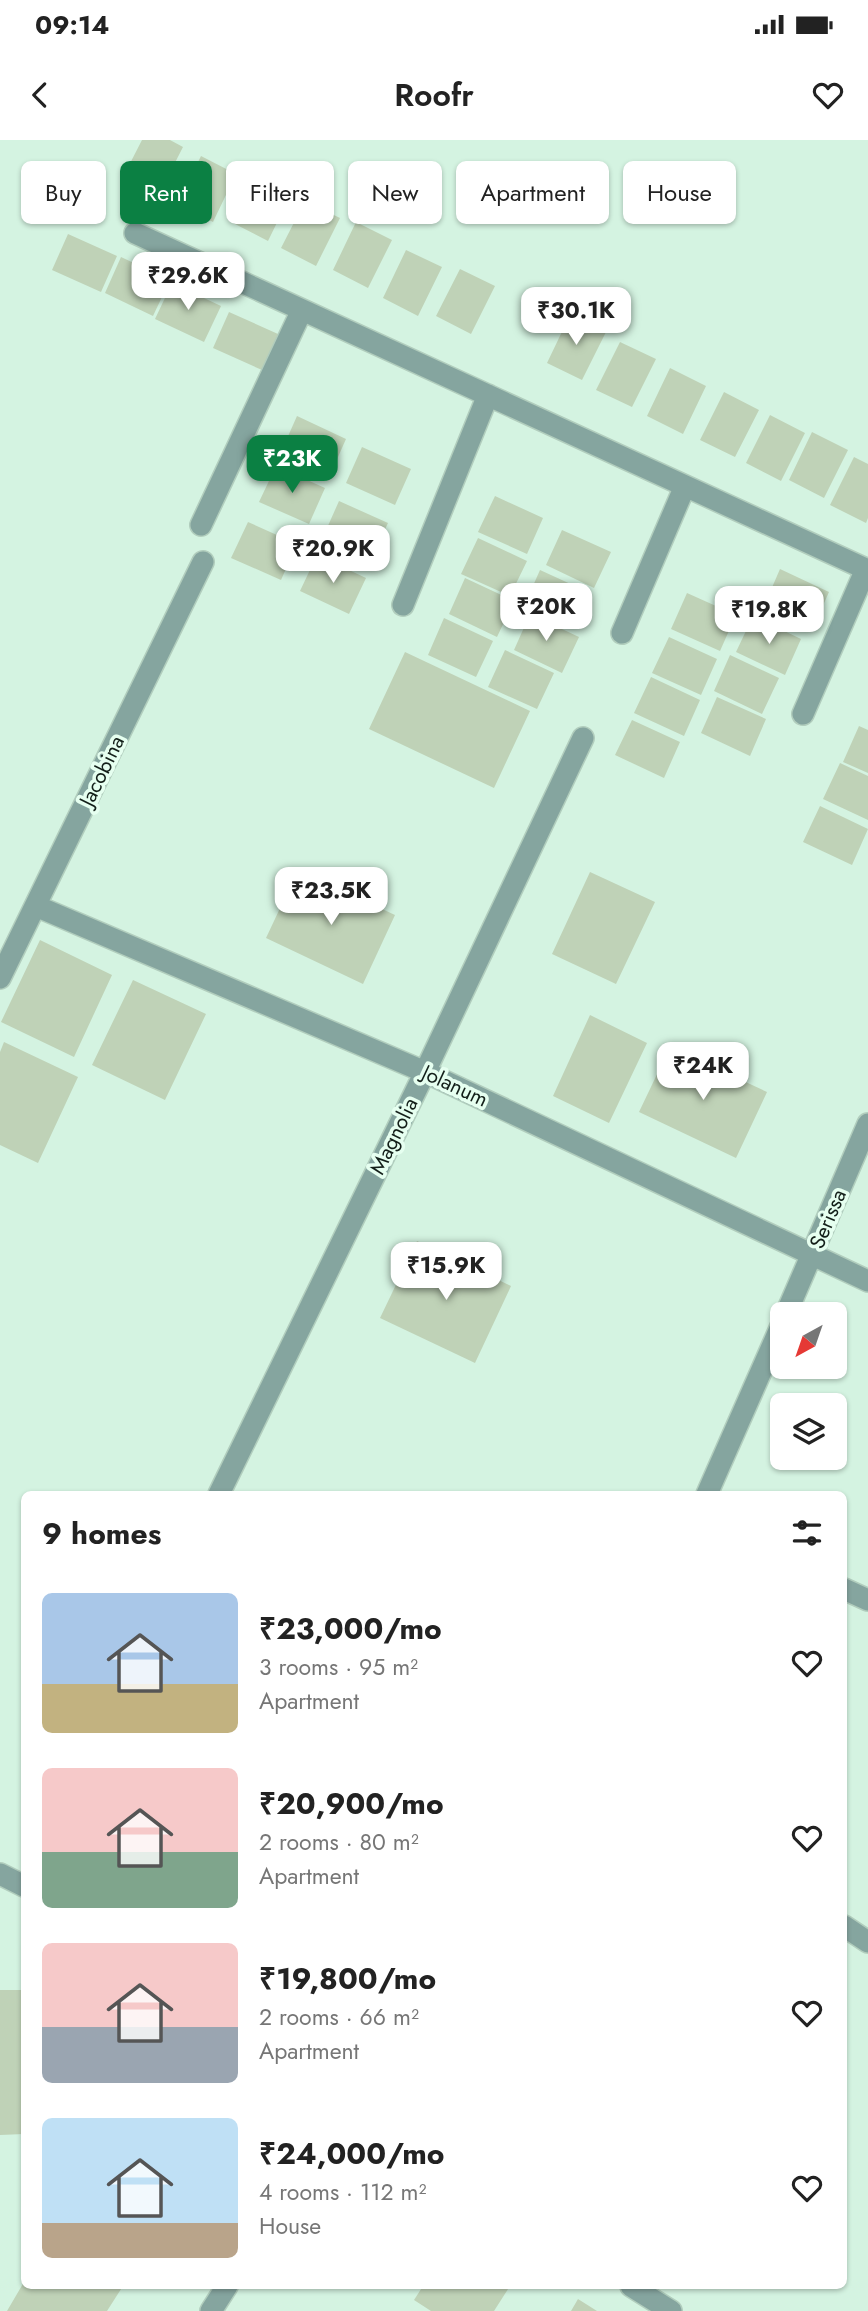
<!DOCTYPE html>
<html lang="en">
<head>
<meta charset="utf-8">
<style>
  :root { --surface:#fff; --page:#f2f2f2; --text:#222; --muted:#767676; --accent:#0b8043 }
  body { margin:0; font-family:Jost,sans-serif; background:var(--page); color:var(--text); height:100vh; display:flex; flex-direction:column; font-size:26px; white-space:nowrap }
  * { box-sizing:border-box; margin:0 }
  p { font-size:23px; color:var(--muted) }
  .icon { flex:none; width:38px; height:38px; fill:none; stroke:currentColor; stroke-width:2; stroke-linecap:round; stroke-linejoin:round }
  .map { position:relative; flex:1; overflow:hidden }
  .panel { position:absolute; left:21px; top:1351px; width:826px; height:798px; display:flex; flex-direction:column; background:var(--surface); border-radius:10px; box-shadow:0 2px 5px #0004 }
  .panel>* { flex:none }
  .top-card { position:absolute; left:21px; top:21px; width:826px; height:63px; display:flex; gap:14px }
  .needle { width:46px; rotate:220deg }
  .tools { position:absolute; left:770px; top:1162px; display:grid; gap:14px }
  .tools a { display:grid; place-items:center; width:77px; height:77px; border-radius:10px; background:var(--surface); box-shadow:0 2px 5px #0004; font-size:35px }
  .price { position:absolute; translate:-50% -60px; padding:0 16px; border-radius:14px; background:#fff; color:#222; font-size:23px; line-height:46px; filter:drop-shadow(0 2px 4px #0008) }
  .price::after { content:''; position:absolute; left:50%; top:42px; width:21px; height:16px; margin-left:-10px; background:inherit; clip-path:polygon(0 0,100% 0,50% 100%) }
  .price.active { background:var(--accent); color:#fff }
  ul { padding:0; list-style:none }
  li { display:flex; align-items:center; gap:21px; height:175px; padding:0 21px }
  li span { display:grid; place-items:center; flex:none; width:196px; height:140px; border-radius:10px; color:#555 }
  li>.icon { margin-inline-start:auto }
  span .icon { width:84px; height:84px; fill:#fffc; stroke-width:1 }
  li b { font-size:30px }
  h2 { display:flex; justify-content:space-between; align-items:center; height:84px; padding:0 21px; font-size:30px }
  .pill { padding:0 24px; border-radius:10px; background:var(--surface); box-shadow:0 2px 5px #0004; font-size:24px; line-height:63px }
  .pill.active { background:var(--accent); color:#fff }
  .status { display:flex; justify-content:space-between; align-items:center; height:49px; padding:0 35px; background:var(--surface); direction:ltr }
  .status svg { height:19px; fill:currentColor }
  header { display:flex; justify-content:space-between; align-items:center; height:91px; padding:0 21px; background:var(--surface); font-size:32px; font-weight:600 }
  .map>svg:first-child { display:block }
</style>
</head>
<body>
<div class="status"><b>09:14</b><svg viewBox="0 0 49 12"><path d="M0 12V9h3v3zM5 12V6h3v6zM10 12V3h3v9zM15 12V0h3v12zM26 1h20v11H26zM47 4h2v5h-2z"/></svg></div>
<header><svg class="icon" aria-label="back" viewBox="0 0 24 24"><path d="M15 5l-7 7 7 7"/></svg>Roofr<svg class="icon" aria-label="heart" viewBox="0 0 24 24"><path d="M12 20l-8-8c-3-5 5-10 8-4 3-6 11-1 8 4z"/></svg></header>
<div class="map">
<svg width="868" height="2171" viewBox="0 0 868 2171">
  <rect width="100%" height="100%" fill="#d4f3e1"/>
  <!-- building -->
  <path fill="#bfd2b7" d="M142 0H170L183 7 159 54 123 37Z
    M201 16 236 34 213 82 177 64Z
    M256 35 292 52 268 101 233 83Z
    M305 61 340 78 316 126 281 108Z
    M356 82 392 100 368 148 333 130Z
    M68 94 117 116 101 152 52 130Z
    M406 110 442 127 418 176 383 158Z
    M121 117 170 140 153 176 105 153Z
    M460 129 495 146 471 194 436 176Z
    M172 143 221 166 204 202 155 179Z
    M229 172 278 194 262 230 213 208Z
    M570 175 606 192 582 240 547 223Z
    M620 202 656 219 632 267 596 250Z
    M670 228 706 246 683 294 647 276Z
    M724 252 759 270 735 317 700 300Z
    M770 275 805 293 781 341 746 323Z
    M297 276 346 299 330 335 281 312Z
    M812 292 848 310 824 358 789 340Z
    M362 307 411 329 395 365 346 343Z
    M854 317 868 324V378L866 383 830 365Z
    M276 326 325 348 309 384 259 362Z
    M495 356 543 378 527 414 478 392Z
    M339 361 388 383 371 419 323 397Z
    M248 382 297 404 281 440 231 418Z
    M562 390 611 412 594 448 546 425Z
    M478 398 527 421 510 456 461 434Z
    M317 415 366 438 349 474 300 451Z
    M780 429 829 452 813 488 764 466Z
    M540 430 588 452 572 489 524 466Z
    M465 438 514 461 497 497 449 474Z
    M687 453 736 475 720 511 671 489Z
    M530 474 579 497 562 533 514 510Z
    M753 476 801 499 785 535 736 512Z
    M444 478 493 501 476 537 428 515Z
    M669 497 717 519 701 555 652 533Z
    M505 510 554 533 537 569 488 547Z
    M405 512 530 571 494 648 369 589Z
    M730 515 779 538 762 574 714 551Z
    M651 537 700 560 684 596 634 573Z
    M717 557 766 579 750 616 701 593Z
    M632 580 680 602 664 638 615 615Z
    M859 586 868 590V633L843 622Z
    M840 623 868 636V680L823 659Z
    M820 666 868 689 852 725 803 702Z
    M298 730 395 775 363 844 266 798Z
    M590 732 655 762 616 844 552 814Z
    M40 800 112 835 74 917 1 882Z
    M133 840 206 874 165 960 92 925Z
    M590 875 647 903 609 983 553 956Z
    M4 902 78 937 38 1023 0 1005V912Z
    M670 907 767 952 736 1018 639 972Z
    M417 1101 511 1146 475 1223 380 1178Z
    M0 1850H24V1994L0 1995Z
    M24 2142V2146H123L107 2171H7Z
    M423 2146H510L494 2171H431L414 2160Z
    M578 2159 597 2171H571Z"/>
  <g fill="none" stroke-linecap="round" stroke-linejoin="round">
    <defs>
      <path id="minor" d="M135 93 868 430
        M201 385 302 170
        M403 465 488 255
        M622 493 685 346
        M803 574 866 429
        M36 766 425 932 868 1141
        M0 838 203 422
        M786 1174 868 984
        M219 1354 425 932 583 598
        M707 1354 782 1184
        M844 1449 868 1460
        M0 1734 24 1746
        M844 1786 868 1802
        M631 2146 671 2171
        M211 2171 227 2146"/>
    </defs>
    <!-- minor casing -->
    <use href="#minor" stroke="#b1cdbd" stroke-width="24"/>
    <!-- minor -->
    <use href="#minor" stroke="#85a59f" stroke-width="21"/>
  </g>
  <g text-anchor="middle" stroke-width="7" stroke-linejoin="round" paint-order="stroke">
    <!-- street labels -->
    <g font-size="21" fill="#131f19" stroke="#e6fff0">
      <text transform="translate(102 631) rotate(-64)" y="7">Jacobina</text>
      <text transform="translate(455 946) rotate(25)" y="7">Jolanum</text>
      <text transform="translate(394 996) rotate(-64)" y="7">Magnolia</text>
      <text transform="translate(828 1079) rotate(-67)" y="7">Serissa</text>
    </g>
  </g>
</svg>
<div class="tools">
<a><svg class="needle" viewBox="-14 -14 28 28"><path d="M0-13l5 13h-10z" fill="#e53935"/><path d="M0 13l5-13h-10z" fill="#767676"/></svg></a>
<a><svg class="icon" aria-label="layers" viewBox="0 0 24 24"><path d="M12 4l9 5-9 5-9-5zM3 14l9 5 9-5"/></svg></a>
</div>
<b class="price" style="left:188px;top:172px">₹29.6K</b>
<b class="price" style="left:576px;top:207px">₹30.1K</b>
<b class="price active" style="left:292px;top:355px">₹23K</b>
<b class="price" style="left:333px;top:445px">₹20.9K</b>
<b class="price" style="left:546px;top:503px">₹20K</b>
<b class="price" style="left:769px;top:506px">₹19.8K</b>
<b class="price" style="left:331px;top:787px">₹23.5K</b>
<b class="price" style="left:703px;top:962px">₹24K</b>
<b class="price" style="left:446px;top:1162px">₹15.9K</b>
<div class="top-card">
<a class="pill">Buy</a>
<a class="pill active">Rent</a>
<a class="pill">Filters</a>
<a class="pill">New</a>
<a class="pill">Apartment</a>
<a class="pill">House</a>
</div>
<section class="panel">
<h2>9 homes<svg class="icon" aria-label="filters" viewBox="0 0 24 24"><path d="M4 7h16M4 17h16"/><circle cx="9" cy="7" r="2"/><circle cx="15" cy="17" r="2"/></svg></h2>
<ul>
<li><span style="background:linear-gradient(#a9c7e8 65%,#c2b280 0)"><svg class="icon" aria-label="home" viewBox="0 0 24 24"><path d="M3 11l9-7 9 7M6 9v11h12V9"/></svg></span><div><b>₹23,000/mo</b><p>3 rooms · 95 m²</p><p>Apartment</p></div><svg class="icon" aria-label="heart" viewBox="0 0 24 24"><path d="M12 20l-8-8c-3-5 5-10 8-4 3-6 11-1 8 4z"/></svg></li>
<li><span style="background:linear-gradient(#f6c9c9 60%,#7fa58c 0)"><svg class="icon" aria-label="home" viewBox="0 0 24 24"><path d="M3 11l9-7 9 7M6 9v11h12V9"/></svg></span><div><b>₹20,900/mo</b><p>2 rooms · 80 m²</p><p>Apartment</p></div><svg class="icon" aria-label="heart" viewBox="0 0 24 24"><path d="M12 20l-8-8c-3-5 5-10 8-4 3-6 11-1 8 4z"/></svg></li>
<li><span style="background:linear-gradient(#f6c9c9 60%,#9aa5b1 0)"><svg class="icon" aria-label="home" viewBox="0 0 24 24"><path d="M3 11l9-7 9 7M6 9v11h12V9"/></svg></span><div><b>₹19,800/mo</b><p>2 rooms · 66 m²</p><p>Apartment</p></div><svg class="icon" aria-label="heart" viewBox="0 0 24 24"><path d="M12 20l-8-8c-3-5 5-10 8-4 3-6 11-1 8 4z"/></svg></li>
<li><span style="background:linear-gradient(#bfe0f5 75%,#b9a48a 0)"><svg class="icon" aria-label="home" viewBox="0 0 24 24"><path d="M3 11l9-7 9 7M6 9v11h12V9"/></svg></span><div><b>₹24,000/mo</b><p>4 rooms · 112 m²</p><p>House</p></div><svg class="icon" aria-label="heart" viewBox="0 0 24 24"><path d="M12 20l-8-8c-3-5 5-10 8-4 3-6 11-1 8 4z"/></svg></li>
</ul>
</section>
</div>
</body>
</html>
